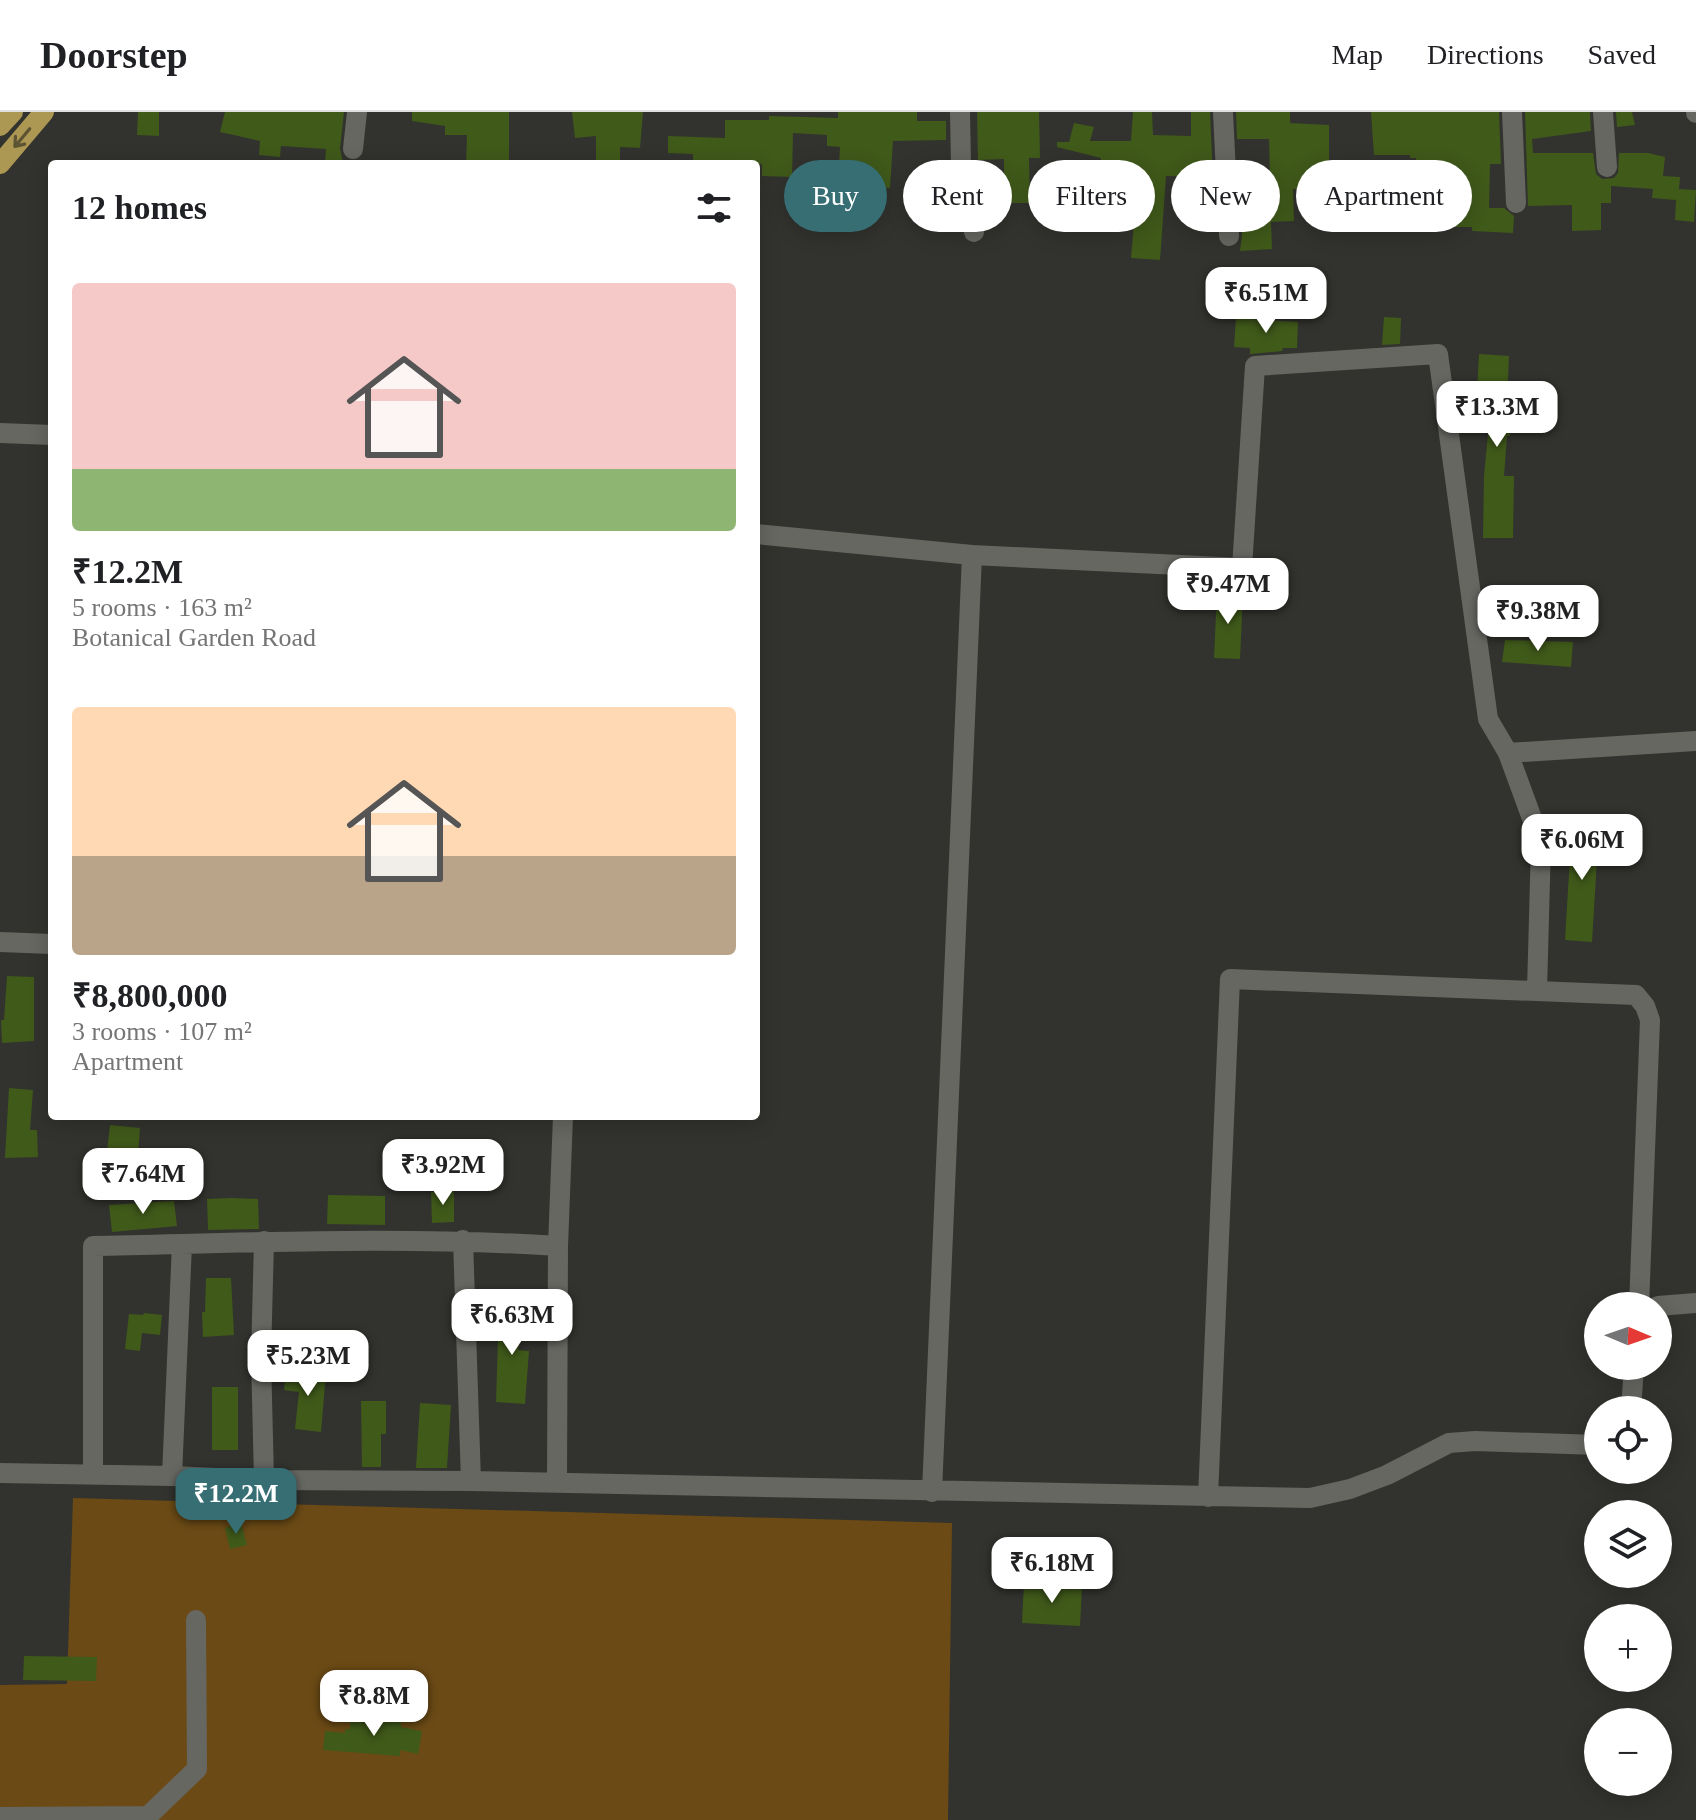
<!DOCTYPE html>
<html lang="en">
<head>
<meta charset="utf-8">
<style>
  :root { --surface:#fff; --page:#f6f6f6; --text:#202124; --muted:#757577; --line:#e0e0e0; --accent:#366e74 }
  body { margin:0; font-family:Georgia,serif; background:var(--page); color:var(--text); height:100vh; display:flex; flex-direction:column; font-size:30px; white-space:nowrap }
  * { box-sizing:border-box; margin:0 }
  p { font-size:26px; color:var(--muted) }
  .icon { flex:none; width:44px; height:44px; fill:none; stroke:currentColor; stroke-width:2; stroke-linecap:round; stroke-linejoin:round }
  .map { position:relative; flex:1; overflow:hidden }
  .sheet { position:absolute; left:48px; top:48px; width:712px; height:960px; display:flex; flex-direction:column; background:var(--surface); border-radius:8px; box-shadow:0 4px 20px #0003 }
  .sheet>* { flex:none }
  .top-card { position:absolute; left:784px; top:48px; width:760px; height:72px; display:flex; gap:16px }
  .needle { width:52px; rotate:92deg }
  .controls { position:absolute; left:1584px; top:1180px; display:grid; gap:16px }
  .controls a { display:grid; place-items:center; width:88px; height:88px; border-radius:50%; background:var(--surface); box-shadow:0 4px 20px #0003; font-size:40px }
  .price { position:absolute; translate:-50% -68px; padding:0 18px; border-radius:16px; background:#fff; color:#222; font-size:26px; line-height:52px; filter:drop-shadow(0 2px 4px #0008) }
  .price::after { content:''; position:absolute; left:50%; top:48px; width:24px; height:18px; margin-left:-12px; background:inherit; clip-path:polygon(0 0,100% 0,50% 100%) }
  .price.selected { background:var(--accent); color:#fff }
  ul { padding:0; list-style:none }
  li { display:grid; align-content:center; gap:16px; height:424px; padding:0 24px }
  li span { display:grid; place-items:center; height:248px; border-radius:8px; color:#555 }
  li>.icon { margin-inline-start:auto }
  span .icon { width:144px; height:144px; fill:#fffc; stroke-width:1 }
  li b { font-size:34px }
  h2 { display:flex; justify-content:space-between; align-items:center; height:96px; padding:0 24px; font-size:34px }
  .pill { padding:0 28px; border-radius:36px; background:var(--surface); box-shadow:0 4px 20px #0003; font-size:28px; line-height:72px }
  .pill.selected { background:var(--accent); color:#fff }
  header { display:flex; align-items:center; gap:48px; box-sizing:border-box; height:112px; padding:0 40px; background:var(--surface); border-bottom:2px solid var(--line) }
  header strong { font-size:38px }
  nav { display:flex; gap:44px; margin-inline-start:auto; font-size:28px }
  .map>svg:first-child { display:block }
</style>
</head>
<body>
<header>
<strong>Doorstep</strong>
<nav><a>Map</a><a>Directions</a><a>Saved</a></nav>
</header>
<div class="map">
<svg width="1696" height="1708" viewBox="0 0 1696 1708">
  <rect width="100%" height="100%" fill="#32332e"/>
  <!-- green -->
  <path fill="#6b4a15" d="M73 1386 952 1411 948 1708H0V1573L67 1572Z"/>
  <!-- building -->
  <path fill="#405a1a" d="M138 0H159V24L137 23Z
    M225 0H344L340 36 343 52H325L326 37 281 34 280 45 259 43 260 29 220 20Z
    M412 0H509V52H466L467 23H445V14L412 9Z
    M572 0H643L640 36 620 35V52H596V24L575 26Z
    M838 0H917V9H946V28L893 29 890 76 838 73 840 35 827 34V23L793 21 792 65 762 64V52H693V42L668 41V24L725 26V8H769V4L838 6Z
    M977 0H1039L1040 46H1029L1030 91H1004V47L978 48Z
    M1133 0H1152L1153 23 1191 24V0H1210L1213 65 1166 64 1160 148 1131 146 1136 89 1131 88 1132 71H1101V46L1057 35V30H1069L1074 11 1094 15 1090 29H1131Z
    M1236 0H1290V11L1329 13V77H1293L1294 109 1271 110 1272 137 1240 139 1242 123 1239 66 1270 65 1269 27H1237Z
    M1371 0H1499L1501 52H1490L1489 96H1504L1514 104 1513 121 1472 119V115H1440L1438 79 1415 78 1416 46H1410V43H1374Z
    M1525 0H1590L1591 19 1532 27 1533 41H1593L1596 62 1602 67 1614 66 1618 61 1619 41H1648L1665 45 1663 64 1680 65 1679 77 1696 78 1694 110 1675 108 1676 88 1652 86 1653 77 1611 74V91H1601V118L1572 119V93L1528 94Z
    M1616 0H1632L1635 13 1617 15Z
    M1384 205 1401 206 1400 232 1382 233Z
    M1236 206 1298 210 1297 236H1283L1282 239 1250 242V236L1234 235Z
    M1479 242 1509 244 1507 294H1512L1510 324H1507L1504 364H1514L1513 426H1483L1484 364 1492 280 1477 279Z
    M1217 481 1243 482 1240 547 1214 546Z
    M1505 528 1573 530 1571 555 1502 550Z
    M1572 711 1599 713 1592 830 1565 828Z
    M7 864 34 865V929L2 931 1 908H4Z
    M9 976 33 978 30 1018H37L38 1045 5 1046Z
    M110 1013 140 1016 138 1043 107 1040Z
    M454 1079V1110L432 1111 431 1080Z
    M328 1083 385 1084V1113L327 1112Z
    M231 1086 258 1087 259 1117 208 1118 207 1087Z
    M174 1089 177 1114 112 1120 109 1093Z
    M206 1166H231L234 1223 203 1225 202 1200H205Z
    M506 1189 527 1193 518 1238 529 1239 525 1292 496 1290 498 1226Z
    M144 1201 162 1203 160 1223 142 1221 140 1239 125 1237 129 1202 143 1203Z
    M286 1258 326 1261 321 1320 295 1317 299 1280 284 1278Z
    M212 1275H238V1338H212Z
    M361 1289H386V1322H381V1355H362Z
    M420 1291 451 1293 447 1356H416Z
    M241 1411 247 1433 230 1437 225 1416Z
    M1024 1471 1082 1475 1080 1514 1022 1511Z
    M24 1544 97 1545 96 1569 23 1568Z
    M367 1606 401 1608V1615L422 1619 418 1642 400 1638V1644L323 1638 325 1619 345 1621V1617H350V1609Z"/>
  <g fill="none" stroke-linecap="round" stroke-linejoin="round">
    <!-- street -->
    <path stroke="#676762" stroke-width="20" d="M960 0 961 53 974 120
      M1223 0 1229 124
      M1512 0 1516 91
      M1603 0 1607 55
      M1696 0V1
      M353 37 357 0
      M0 321 52 323
      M756 422 972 443 932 1380
      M972 443 1242 456 1255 254 1438 242 1488 607 1508 641 1541 731 1537 879
      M1508 641 1696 629
      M0 830 52 832
      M463 1128 471 1369
      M1658 1194 1696 1191
      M1631 1298 1634 1254
      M0 1361 172 1364 264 1368 471 1369 1310 1386 1350 1377 1387 1363 1449 1331 1475 1329 1598 1333
      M93 1362V1134C248 1131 403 1124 558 1134
      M172 1364 182 1132
      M264 1368 261 1245 264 1129
      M557 1370 558 1134 563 1004
      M1208 1385 1230 867 1636 883 1645 894 1650 908 1639 1194
      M0 1705 148 1704 197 1657 196 1508"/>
    <!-- primary -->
    <path stroke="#ac9853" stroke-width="20" d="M0 14 13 0
      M0 52 44 0"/>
  </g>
  <!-- one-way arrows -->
  <defs><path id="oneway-shaft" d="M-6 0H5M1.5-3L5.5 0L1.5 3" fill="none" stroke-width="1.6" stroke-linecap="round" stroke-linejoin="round" transform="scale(2)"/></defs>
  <use stroke="#5c5333" href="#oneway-shaft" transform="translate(22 26) rotate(130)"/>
</svg>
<div class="controls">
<a><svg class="needle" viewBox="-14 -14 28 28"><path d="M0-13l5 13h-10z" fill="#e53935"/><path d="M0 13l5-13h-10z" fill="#757577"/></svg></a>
<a><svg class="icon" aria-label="locate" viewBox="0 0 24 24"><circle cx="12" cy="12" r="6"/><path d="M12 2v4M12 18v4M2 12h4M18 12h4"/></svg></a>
<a><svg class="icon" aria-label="layers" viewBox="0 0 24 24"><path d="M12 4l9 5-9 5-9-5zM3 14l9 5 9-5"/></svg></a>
<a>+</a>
<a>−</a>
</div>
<b class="price" style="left:1266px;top:223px">₹6.51M</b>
<b class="price" style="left:1497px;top:337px">₹13.3M</b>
<b class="price" style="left:1228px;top:514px">₹9.47M</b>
<b class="price" style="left:1538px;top:541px">₹9.38M</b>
<b class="price" style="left:1582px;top:770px">₹6.06M</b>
<b class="price" style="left:443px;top:1095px">₹3.92M</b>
<b class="price" style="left:143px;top:1104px">₹7.64M</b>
<b class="price" style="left:512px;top:1245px">₹6.63M</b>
<b class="price" style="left:308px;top:1286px">₹5.23M</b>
<b class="price selected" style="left:236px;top:1424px">₹12.2M</b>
<b class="price" style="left:1052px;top:1493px">₹6.18M</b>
<b class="price" style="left:374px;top:1626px">₹8.8M</b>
<div class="top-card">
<a class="pill selected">Buy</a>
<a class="pill">Rent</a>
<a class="pill">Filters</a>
<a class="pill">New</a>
<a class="pill">Apartment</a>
</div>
<section class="sheet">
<h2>12 homes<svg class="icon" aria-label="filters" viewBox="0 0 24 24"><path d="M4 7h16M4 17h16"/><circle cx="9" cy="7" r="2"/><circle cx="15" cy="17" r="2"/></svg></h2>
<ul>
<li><span style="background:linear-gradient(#f6c9c9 75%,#8fb573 0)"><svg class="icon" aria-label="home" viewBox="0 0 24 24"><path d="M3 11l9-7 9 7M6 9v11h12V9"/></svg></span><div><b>₹12.2M</b><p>5 rooms · 163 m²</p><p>Botanical Garden Road</p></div></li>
<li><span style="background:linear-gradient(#ffd9b3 60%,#b9a48a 0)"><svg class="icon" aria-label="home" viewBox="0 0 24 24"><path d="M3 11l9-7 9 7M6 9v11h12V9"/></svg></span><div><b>₹8,800,000</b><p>3 rooms · 107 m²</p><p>Apartment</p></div></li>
</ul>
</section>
</div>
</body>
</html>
